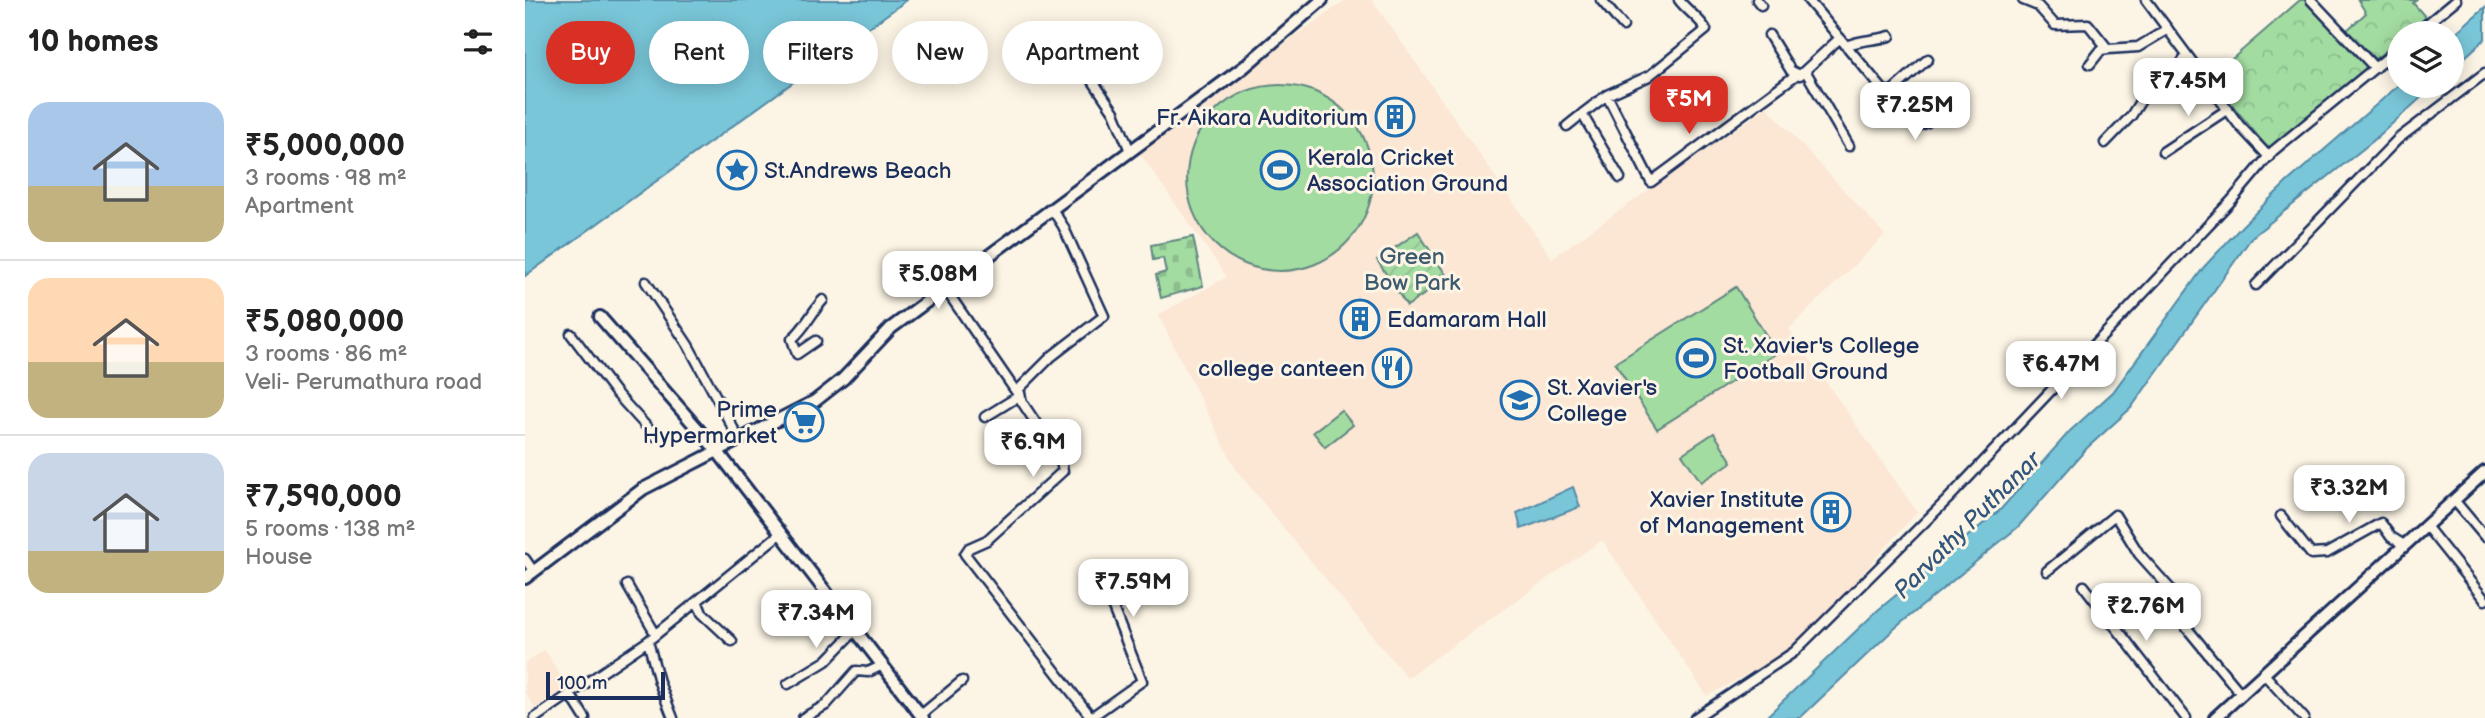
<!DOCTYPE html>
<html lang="en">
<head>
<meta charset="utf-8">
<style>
  :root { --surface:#fff; --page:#f6f6f6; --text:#222; --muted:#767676; --line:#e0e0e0; --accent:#d93025 }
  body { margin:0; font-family:"Balsamiq Sans",sans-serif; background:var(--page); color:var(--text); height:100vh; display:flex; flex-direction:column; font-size:26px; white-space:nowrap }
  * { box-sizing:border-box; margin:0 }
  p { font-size:23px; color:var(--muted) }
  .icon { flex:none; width:38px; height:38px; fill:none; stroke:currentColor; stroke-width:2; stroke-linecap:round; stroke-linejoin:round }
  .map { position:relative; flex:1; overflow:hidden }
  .panel { display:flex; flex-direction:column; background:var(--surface); width:525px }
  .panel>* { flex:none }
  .hud { position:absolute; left:21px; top:21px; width:665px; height:63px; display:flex; gap:14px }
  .fabs { position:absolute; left:1862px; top:21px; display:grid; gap:14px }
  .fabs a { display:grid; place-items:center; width:77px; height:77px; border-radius:50%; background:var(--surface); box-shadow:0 4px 18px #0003; font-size:35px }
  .scale { position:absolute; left:21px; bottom:18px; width:119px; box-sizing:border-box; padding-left:7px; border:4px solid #1b2f5e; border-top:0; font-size:19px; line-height:24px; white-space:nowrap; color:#1b2f5e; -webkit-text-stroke:5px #fcf5e5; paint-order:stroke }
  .price { position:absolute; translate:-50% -60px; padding:0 16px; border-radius:14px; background:#fff; color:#222; font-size:23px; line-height:46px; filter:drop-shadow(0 2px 4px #0008) }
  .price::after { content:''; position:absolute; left:50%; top:42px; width:21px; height:16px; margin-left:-10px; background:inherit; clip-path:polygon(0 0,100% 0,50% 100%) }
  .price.current { background:var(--accent); color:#fff }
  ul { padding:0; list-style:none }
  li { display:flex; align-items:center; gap:21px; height:175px; padding:0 28px }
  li+li { border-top:2px solid var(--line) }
  li span { display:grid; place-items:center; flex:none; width:196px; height:140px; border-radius:21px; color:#555 }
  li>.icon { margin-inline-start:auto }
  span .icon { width:84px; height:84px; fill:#fffc; stroke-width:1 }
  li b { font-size:30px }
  h2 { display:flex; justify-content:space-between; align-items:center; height:84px; padding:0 28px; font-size:30px }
  .pill { padding:0 24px; border-radius:32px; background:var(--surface); box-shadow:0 4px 18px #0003; font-size:24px; line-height:63px }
  .pill.current { background:var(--accent); color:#fff }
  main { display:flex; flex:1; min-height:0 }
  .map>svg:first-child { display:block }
</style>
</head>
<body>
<main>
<section class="panel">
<h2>10 homes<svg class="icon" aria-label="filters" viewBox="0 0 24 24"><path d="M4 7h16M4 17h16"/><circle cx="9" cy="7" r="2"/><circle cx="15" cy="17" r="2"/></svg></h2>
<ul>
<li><span style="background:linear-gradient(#a9c7e8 60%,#c2b280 0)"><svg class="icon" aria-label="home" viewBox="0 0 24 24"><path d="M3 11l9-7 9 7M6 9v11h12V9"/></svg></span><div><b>₹5,000,000</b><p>3 rooms · 98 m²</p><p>Apartment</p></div></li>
<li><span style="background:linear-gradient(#ffd9b3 60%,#c2b280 0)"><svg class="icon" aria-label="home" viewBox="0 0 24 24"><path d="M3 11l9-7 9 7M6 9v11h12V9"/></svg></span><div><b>₹5,080,000</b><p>3 rooms · 86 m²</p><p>Veli- Perumathura road</p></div></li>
<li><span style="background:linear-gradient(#c9d6e8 70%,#c2b280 0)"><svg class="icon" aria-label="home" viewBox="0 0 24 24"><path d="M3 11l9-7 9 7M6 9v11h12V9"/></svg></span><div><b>₹7,590,000</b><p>5 rooms · 138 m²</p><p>House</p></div></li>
</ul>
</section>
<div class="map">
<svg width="1960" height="718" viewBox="0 0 1960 718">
  <defs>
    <pattern id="forest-crowns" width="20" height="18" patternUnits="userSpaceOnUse" patternTransform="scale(1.75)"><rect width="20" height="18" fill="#a3dca1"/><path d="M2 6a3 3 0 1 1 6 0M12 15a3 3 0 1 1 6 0" fill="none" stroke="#8cbd8d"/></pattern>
    <pattern id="cemetery-stones" width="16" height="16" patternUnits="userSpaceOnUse" patternTransform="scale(1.75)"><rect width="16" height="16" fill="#a3dca1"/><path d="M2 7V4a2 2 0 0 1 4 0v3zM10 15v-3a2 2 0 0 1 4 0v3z" fill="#8cbd8d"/></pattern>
    <pattern id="garden-furrows" width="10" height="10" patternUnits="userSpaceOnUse" patternTransform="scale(1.75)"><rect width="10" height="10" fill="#a3dca1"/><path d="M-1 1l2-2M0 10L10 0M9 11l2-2" fill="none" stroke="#8cbd8d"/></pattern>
  </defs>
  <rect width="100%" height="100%" fill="#fcf5e5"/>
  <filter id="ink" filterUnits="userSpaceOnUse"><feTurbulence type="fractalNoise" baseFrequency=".0143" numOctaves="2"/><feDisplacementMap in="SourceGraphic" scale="14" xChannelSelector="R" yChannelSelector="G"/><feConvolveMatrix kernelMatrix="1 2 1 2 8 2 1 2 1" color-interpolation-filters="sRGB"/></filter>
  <g filter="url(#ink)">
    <!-- built -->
    <path fill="#fce6d4" d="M821 0H847L1027 258 1242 107 1360 235 1264 329 1392 512 1271 648 1182 696 1077 540 882 678 712 471 633 315 702 277 611 148Z
      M20 650 43 688 10 708 0 692V663Z"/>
    <!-- forest -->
    <path fill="url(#forest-crowns)" stroke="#5f8680" stroke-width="2" d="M1775 0H1782L1844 68 1745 151 1685 78Z
      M1833 0H1891L1888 3 1903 20 1885 33H1874V41L1850 59 1821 31 1841 13Z"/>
    <!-- cemetery -->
    <path fill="url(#cemetery-stones)" stroke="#5f8680" stroke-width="2" d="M668 237 678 286 636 298 631 275 641 272 638 258 628 260 626 245Z"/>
    <!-- garden -->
    <path fill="url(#garden-furrows)" stroke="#5f8680" stroke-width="2" d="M893 232 923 278 882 306 852 260Z"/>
    <!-- pitch -->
    <path fill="#a3dca1" stroke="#5f8680" stroke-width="2" d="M662 178a93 93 0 1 1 186 0a93 93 0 1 1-186 0Z
      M1211 287 1252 353 1132 429 1090 363Z
      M816 410 828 425 800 447 788 432Z
      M1189 433 1207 462 1176 482 1157 454Z"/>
    <!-- water -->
    <path fill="#79c6d8" stroke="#538aa7" stroke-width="2" d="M0 0H382L0 276Z
      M1960 7V39L1927 69V36Z
      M1874 85 1909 86 1848 141 1727 237 1606 408 1562 448 1493 527 1369 629 1275 718H1240L1353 610 1476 509 1545 431 1588 392 1679 267 1717 226 1762 182Z
      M1048 487 1055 507 996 529 992 513Z"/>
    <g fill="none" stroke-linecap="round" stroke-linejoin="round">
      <defs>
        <path id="street" d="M1076 0 1098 26
          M1232 0 1236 5
          M1283 0 1359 91H1367L1403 59
          M1498 0 1513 6 1530 25 1563 24 1583 49 1613 47 1643 29
          M1621 0 1714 125 1744 157
          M1786 0 1850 68
          M1891 33 1931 0
          M1244 35 1266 71 1275 75 1315 38
          M1321 46C1336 39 1349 41 1365 36
          M1565 64 1576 50 1583 49
          M557 65 589 112 605 151
          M1281 72 1324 146
          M1367 91 1390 127 1401 123 1428 99
          M1082 95 1126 182 1271 75
          M1042 126 1057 114
          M1580 143 1606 116 1633 73 1655 65 1662 55
          M1638 152 1703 109
          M1095 178 1057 114 1082 95 1124 76 1181 30C1177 20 1161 10 1154 0
          M527 209 538 226 579 316 527 356 494 389 497 402 536 461 538 471 462 540 444 548 440 554 566 717
          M121 282 163 345 215 441
          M1731 285 1873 139 1960 73
          M419 287 494 396 460 417
          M46 334 90 392 130 436
          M291 341 272 354 267 339C281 327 286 313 298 300
          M1929 500 1960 537
          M1756 516 1786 554 1802 553 1856 523 1866 537 1879 545
          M1901 526 1960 600
          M0 559 9 572
          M1522 571 1590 515 1614 554 1649 593 1656 621 1717 695
          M102 585 130 633
          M1559 586 1661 718
          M173 603 177 613 207 641
          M123 641 134 682 148 718
          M1739 674 1779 718
          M263 684 301 661 331 630
          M45 694 60 718
          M396 715 437 681
          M10 718 123 641 256 533
          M278 718 301 705 331 671 343 672 358 665
          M565 718 617 681 586 603 570 572
          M1170 718 1269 652 1423 499 1706 201 1748 151 1874 48"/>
        <path id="secondary" d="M75 317 193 452 398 718
          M0 578 118 489 290 401 318 379 366 328 719 67 797 0
          M1690 718 1960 472"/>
      </defs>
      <!-- street casing -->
      <use href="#street" stroke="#1b2f5e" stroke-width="13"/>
      <!-- secondary casing -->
      <use href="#secondary" stroke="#1b2f5e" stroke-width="16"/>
      <!-- street -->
      <use href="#street" stroke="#fcf5e5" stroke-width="8"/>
      <!-- secondary -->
      <use href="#secondary" stroke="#fcf5e5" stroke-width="10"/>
    </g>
  </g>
  <!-- icons -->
  <defs>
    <symbol id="building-ring" viewBox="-11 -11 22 22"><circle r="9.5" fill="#fcf5e5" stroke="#1f6fb2" stroke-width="1.5"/><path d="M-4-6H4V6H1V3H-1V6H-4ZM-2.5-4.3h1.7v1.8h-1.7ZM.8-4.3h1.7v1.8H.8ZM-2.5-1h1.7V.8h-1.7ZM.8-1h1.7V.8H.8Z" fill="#1f6fb2"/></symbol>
    <symbol id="sight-ring" viewBox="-11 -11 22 22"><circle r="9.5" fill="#fcf5e5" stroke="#1f6fb2" stroke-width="1.5"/><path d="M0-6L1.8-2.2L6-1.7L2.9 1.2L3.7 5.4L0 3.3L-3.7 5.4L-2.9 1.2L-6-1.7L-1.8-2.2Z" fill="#1f6fb2"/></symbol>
    <symbol id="stadium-ring" viewBox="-11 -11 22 22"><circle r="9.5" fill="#fcf5e5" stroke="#1f6fb2" stroke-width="1.5"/><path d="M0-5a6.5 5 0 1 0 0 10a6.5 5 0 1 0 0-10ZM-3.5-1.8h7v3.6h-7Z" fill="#1f6fb2"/></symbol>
    <symbol id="restaurant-ring" viewBox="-11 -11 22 22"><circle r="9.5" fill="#fcf5e5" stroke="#1f6fb2" stroke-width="1.5"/><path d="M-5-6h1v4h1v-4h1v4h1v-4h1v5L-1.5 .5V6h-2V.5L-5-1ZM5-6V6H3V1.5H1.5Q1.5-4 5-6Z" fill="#1f6fb2"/></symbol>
    <symbol id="university-ring" viewBox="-11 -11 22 22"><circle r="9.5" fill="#fcf5e5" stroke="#1f6fb2" stroke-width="1.5"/><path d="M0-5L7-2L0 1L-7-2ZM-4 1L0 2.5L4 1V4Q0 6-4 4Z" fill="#1f6fb2"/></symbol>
    <symbol id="supermarket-ring" viewBox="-11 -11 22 22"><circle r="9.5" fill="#fcf5e5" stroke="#1f6fb2" stroke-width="1.5"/><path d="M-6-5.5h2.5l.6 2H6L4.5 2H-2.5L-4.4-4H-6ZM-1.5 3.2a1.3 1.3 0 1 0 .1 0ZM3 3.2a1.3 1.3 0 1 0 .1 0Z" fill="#1f6fb2"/></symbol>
  </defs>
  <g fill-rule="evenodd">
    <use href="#building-ring" x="848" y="95" width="44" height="44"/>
    <use href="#sight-ring" x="190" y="148" width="44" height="44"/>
    <use href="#stadium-ring" x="733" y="148" width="44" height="44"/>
    <use href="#building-ring" x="813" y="297" width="44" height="44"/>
    <use href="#stadium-ring" x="1149" y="336" width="44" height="44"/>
    <use href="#restaurant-ring" x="845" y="346" width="44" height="44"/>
    <use href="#university-ring" x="973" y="378" width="44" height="44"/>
    <use href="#supermarket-ring" x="257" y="400" width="44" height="44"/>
    <use href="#building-ring" x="1284" y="490" width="44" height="44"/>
  </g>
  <g text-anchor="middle" stroke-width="6" stroke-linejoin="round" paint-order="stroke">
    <!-- poi labels -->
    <g font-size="23" fill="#1b2f5e" stroke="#fcf5e5" text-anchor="start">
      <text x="843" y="125" text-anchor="end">Fr. Aikara Auditorium</text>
      <text x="782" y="165">Kerala Cricket<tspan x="782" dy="26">Association Ground</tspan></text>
      <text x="239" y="178">St.Andrews Beach</text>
      <text x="862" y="327">Edamaram Hall</text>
      <text x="1198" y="353">St. Xavier's College<tspan x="1198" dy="26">Football Ground</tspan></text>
      <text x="840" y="376" text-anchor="end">college canteen</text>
      <text x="1022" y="395">St. Xavier's<tspan x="1022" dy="26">College</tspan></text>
      <text x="252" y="417" text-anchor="end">Prime<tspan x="252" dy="26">Hypermarket</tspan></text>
      <text x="1279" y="507" text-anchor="end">Xavier Institute<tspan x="1279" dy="26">of Management</tspan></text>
    </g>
    <!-- park labels -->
    <g font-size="23" fill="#3d5a6f" stroke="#fcf5e5">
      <text x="887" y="264">Green<tspan x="887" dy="26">Bow Park</tspan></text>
    </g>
    <!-- water labels -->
    <g font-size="24" font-style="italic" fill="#32557c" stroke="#fcf5e5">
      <text transform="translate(1442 525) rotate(-45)" y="8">Parvathy Puthanar</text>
    </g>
  </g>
</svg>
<div class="fabs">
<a><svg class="icon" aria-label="layers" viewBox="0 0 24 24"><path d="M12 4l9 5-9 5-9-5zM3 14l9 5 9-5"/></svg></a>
</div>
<div class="scale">100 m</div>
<b class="price" style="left:1663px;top:118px">₹7.45M</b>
<b class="price current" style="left:1164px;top:136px">₹5M</b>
<b class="price" style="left:1390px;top:142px">₹7.25M</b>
<b class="price" style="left:413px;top:311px">₹5.08M</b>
<b class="price" style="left:1536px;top:401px">₹6.47M</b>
<b class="price" style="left:508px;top:479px">₹6.9M</b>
<b class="price" style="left:1824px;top:525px">₹3.32M</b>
<b class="price" style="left:608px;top:619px">₹7.59M</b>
<b class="price" style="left:1621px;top:643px">₹2.76M</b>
<b class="price" style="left:291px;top:650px">₹7.34M</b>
<div class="hud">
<a class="pill current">Buy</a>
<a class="pill">Rent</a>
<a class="pill">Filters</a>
<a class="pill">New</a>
<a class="pill">Apartment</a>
</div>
</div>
</main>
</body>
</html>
